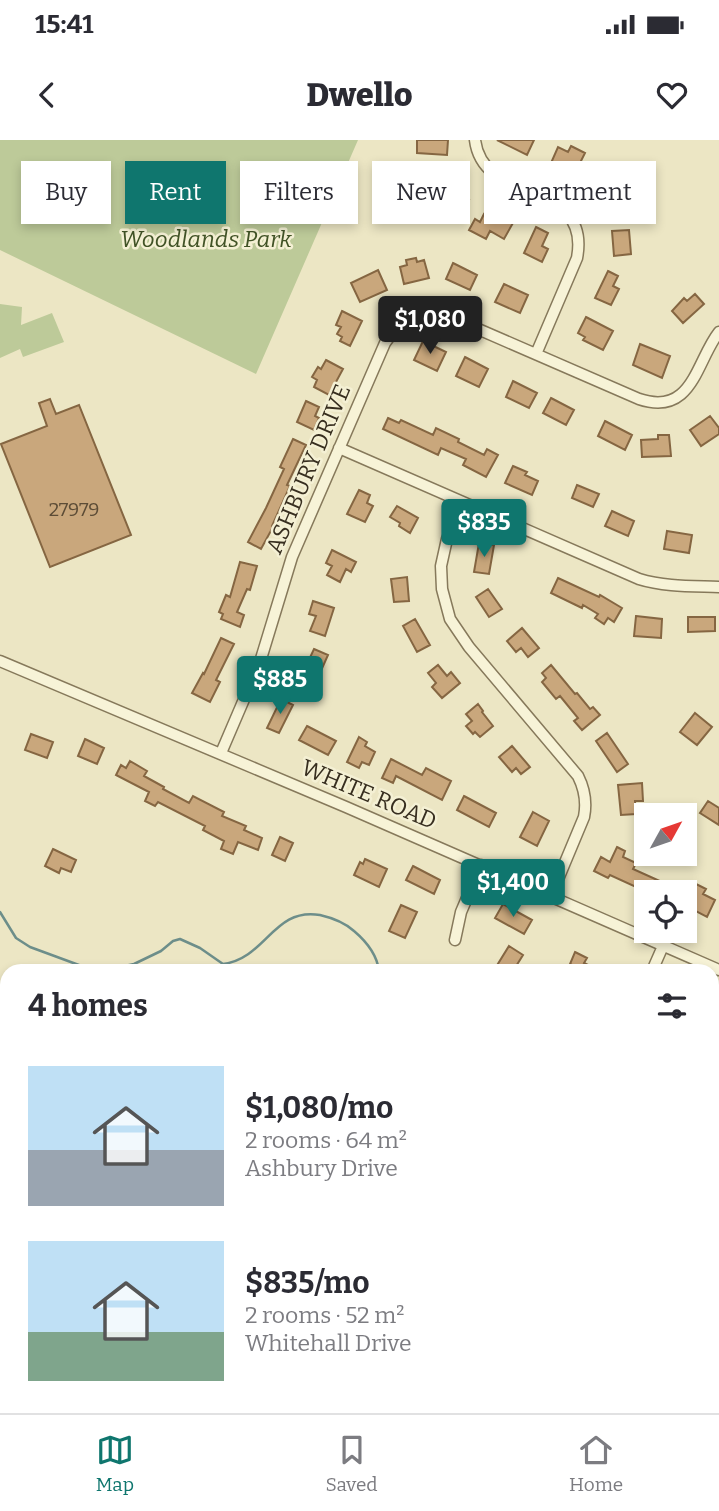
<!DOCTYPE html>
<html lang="en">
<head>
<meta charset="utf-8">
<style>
  :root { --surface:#fff; --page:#f7f7f7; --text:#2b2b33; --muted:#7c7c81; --line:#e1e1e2; --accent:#0f766e }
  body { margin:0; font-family:Bitter,serif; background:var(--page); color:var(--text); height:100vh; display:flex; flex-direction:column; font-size:26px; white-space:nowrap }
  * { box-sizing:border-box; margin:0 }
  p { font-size:23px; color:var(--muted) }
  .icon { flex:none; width:38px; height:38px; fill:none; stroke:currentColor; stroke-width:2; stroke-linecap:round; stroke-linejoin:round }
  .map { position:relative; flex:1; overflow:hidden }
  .drawer { position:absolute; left:0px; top:824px; width:719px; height:450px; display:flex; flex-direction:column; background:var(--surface); border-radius:21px 21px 0 0; box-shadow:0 4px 10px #0003 }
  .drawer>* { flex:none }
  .guide { position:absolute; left:21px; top:21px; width:677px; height:63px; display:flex; gap:14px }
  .needle { width:46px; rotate:50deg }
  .tools { position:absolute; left:634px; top:663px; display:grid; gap:14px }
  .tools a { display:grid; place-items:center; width:63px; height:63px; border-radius:0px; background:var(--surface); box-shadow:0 4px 10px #0003; font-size:35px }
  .price { position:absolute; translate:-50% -60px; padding:0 16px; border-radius:7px; background:var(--accent); color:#fff; font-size:23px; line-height:46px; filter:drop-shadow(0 2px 4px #0008) }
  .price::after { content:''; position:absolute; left:50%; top:42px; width:21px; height:16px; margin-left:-10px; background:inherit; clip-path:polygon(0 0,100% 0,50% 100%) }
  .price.selected { background:#222; color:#fff }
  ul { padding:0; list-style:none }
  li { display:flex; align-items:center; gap:21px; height:175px; padding:0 28px }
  li span { display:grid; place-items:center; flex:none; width:196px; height:140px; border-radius:0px; color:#555 }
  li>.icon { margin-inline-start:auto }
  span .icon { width:84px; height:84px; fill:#fffc; stroke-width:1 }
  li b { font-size:30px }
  h2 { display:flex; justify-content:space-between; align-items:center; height:84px; padding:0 28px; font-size:30px }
  .tag { padding:0 24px; border-radius:0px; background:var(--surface); box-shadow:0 4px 10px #0003; font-size:24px; line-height:63px }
  .tag.selected { background:var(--accent); color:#fff }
  .status { display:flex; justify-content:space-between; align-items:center; height:49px; padding:0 35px; background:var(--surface); direction:ltr }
  .status svg { height:19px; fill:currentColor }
  header { display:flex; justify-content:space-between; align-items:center; height:91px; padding:0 28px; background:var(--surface); font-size:32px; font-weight:800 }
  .menu { display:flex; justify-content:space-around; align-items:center; height:98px; border-top:2px solid var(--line); background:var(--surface); font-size:19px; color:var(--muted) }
  .menu a { display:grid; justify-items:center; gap:4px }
  .menu .selected { color:var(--accent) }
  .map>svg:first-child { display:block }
</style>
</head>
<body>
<div class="status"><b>15:41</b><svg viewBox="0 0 49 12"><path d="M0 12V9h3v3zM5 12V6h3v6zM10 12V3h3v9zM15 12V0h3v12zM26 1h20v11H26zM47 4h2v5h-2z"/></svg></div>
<header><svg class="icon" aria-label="back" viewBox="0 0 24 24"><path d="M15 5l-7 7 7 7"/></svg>Dwello<svg class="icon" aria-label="heart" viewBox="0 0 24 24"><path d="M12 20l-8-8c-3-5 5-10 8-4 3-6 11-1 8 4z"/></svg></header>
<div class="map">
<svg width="719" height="1273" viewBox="0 0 719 1273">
  <rect width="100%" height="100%" fill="#ece6c4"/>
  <!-- green -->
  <path fill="#bdca99" d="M0 0H358L256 234 0 110Z
    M0 164 22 167 21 185 52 173 64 202 23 217 20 209 0 218Z"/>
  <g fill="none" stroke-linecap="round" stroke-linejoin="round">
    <!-- stream -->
    <path stroke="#6d8e8a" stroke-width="2.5" d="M0 772 16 798 30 807 87 828 111 829 134 824 161 811 173 801 180 799 200 808 223 824C267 818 273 767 320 775 333 778 344 782 354 791 367 802 377 814 379 831
      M712 1009 714 1000 719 996"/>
  </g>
  <!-- building -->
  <path fill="#c9a77c" stroke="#856642" stroke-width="2" d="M417 0H448L447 15 417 13Z
    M497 0H534L527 15Z
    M571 6 585 13 574 35 551 23 558 7 568 12Z
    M453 40 469 59 455 70 439 51Z
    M622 45 632 60 619 69 613 59 603 66 596 55 608 47 611 52Z
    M497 71 514 81 504 99 490 91 486 99 469 90 475 79 480 82 484 74 493 79Z
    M536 87 548 93 542 106 548 109 542 122 524 113Z
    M629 90 631 114 614 116 612 91Z
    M416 118 417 122 424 120 429 138 404 144 400 127 407 125 406 120Z
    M453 123 477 135 470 150 446 139Z
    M378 130 387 150 360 162 351 143Z
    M608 131 618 136 613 146 619 149 611 165 595 158Z
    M504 144 528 155 520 173 495 162Z
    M695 154 704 164 683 183 672 171 684 158 687 161Z
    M342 171 362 181 350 206 340 201 342 197 337 194 341 187 336 185Z
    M586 177 613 191 603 210 583 200 585 197 578 193Z
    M423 201 446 212 437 231 414 220Z
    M640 204 670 216 662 238 633 225Z
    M465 217 488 229 479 247 456 236Z
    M326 220 343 229 329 255 314 247 317 240 312 237 318 227 321 229Z
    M513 241 537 253 529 268 506 257Z
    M551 258 574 270 566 285 543 273Z
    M50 259 56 274 79 265 131 395 50 427 1 304 47 286 39 263Z
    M306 261 319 267 315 276 319 278 314 290 297 282Z
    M710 276 719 288V294L701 306 690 290Z
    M388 278 399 283 401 280 433 295 436 288 459 299 458 302 484 315 487 309 498 315 486 337 463 325 466 319 441 308 438 315 383 289Z
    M605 281 632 295 625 310 598 296Z
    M658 295H669L671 316 642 317 641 300 658 299Z
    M293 299 306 305 287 345 290 346 272 386 273 387 261 409 248 402 266 368 284 329 280 327Z
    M513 326 527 332 525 335 538 341 532 355 505 343Z
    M577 345 599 354 593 367 572 358Z
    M359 350 370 355 367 363 373 366 365 382 347 374Z
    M397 366 418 378 410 393 399 386 400 383 390 377Z
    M612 371 634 381 628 396 605 386Z
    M667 391 692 395 689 413 664 409Z
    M479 403 494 405 489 434 474 432Z
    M332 410 356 422 351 432 346 429 340 442 327 435 332 426 326 423Z
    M240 422 257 426 250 450 247 449 237 472 244 475 240 487 221 479 223 474 219 472 226 455 230 457Z
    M407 437 409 461 394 462 391 439Z
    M558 438 599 457 600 455 622 468 614 482 608 478 604 484 595 478 598 474 583 465 582 468 551 453Z
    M488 449 502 469 489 477 476 457Z
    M313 461 334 468 325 496 310 491 316 476 309 474Z
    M636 476 662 479 661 498 634 496Z
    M688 477H715V491L688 492Z
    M415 479 430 505 417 512 403 486Z
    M522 488 539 508 528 517 521 508 516 512 507 501Z
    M221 498 234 504 216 540 220 542 210 562 192 553 203 533 204 534Z
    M314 509 328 515 320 533 309 528 305 537 292 531 297 520 307 524Z
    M438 525 447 536 451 532 460 543 442 558 432 547 436 543 428 533Z
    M551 525 575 554 577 553 590 569 593 567 600 575 582 590 574 581 578 578 560 556 556 559 542 542 546 538 542 533Z
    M281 559 293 565 279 593 267 588Z
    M478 564 483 571 482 572 493 586 480 597 475 592 473 594 466 586 472 581 466 574Z
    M695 573 712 587 697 605 680 592Z
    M307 586 336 601 328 615 299 600Z
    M607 593 628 624 617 632 596 601Z
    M31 594 53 602 47 618 25 610Z
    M359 597 367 602 365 606 375 612 369 625 362 622 359 628 347 622Z
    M85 599 104 608 97 624 78 616Z
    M512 606 530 627 521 634 516 628 512 632 499 617Z
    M391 619 422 635 426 628 451 641 442 660 396 636 393 643 382 638Z
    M130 621 147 631 144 636 164 647 163 649 189 663 193 656 224 672 222 676 246 686 244 690 262 698 258 710 238 702 233 714 221 709 224 701 203 690 205 686 158 662 155 666 145 661 149 652 116 635 121 625 126 628Z
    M642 643 643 661H635L636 674 621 675 618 645Z
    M464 656 496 673 489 687 457 670Z
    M708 661 719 668V685L700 673Z
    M533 672 549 681 537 706 520 697Z
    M280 697 293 703 285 721 272 715Z
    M617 707 625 711 623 717 636 723 633 729 684 752H647L610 735 608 738 594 731 601 717 610 722Z
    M53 709 76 720 71 732 61 728 59 733 45 726Z
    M365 719 387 729 379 747 354 735 360 722 363 724Z
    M413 726 440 740 434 754 406 740Z
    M696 744 706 749 703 754 715 760 707 777 684 765V746L693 751Z
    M503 764 532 780 524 794 495 778Z
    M401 765 417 772 405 798 389 791Z
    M509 806 523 815 513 831H502L496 827Z
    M575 812 587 818 584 823 600 831H574L576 827 570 824Z"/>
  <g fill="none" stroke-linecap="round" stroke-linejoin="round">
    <defs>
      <path id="minor" d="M475 0C483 67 592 39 577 118L536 214
        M339 308 639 439C665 447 692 446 719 447
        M462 362 447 399 441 426 442 449 450 479 469 507 578 636C585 650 587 662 584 677L551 756
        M0 521 346 667 719 830
        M221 613 260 522 292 417 385 203C400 180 420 168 448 176L639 259C693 277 696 221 719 192
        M455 800 461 772 481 725
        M652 831 663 806
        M0 884 7 886
        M0 1094 7 1100
        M712 1176 719 1168
        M0 1206 7 1207
        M712 1263 719 1255
        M19 1267V1273
        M43 1267 75 1273
        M705 1273 709 1267"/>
    </defs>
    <!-- minor casing -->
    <use href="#minor" stroke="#86795b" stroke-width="13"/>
    <!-- minor -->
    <use href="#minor" stroke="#f7f3d7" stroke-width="10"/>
  </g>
  <g text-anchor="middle" stroke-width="5" stroke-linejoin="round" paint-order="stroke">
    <!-- number labels -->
    <g font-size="19" fill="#5c4c36">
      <text x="74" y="376">27979</text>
    </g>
    <!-- park labels -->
    <g font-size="23" font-style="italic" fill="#415326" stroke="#f4f0d4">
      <text x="206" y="107">Woodlands Park</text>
    </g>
    <!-- street labels -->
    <g font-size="23" fill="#372e1f" stroke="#f4f0d4">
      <text transform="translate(308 329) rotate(-67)" y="8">ASHBURY DRIVE</text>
      <text transform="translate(369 654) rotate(23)" y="8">WHITE ROAD</text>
    </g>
  </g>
</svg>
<div class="tools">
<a><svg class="needle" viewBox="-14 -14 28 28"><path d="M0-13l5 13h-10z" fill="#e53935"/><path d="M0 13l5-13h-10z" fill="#7c7c81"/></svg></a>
<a><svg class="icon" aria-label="locate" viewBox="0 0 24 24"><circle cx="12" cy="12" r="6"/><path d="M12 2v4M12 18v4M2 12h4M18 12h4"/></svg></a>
</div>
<b class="price selected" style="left:430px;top:216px">$1,080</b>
<b class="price" style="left:484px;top:419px">$835</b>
<b class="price" style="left:280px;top:576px">$885</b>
<b class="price" style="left:513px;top:779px">$1,400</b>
<div class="guide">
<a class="tag">Buy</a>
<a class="tag selected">Rent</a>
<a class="tag">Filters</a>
<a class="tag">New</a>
<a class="tag">Apartment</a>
</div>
<section class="drawer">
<h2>4 homes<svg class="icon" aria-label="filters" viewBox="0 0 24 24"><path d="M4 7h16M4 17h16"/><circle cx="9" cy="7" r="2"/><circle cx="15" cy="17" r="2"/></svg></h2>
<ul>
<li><span style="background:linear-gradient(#bfe0f5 60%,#9aa5b1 0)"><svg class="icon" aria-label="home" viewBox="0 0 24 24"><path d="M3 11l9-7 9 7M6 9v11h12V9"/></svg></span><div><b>$1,080/mo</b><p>2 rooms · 64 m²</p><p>Ashbury Drive</p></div></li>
<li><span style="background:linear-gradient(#bfe0f5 65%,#7fa58c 0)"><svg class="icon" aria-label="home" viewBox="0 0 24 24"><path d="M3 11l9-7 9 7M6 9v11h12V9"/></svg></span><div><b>$835/mo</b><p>2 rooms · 52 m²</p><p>Whitehall Drive</p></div></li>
</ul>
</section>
</div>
<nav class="menu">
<a class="selected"><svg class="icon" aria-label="map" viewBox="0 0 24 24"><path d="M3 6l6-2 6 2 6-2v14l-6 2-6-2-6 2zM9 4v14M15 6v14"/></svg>Map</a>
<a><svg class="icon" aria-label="saved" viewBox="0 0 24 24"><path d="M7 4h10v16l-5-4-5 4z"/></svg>Saved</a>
<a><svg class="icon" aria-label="home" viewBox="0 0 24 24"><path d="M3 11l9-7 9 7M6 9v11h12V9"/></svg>Home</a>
</nav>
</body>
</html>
